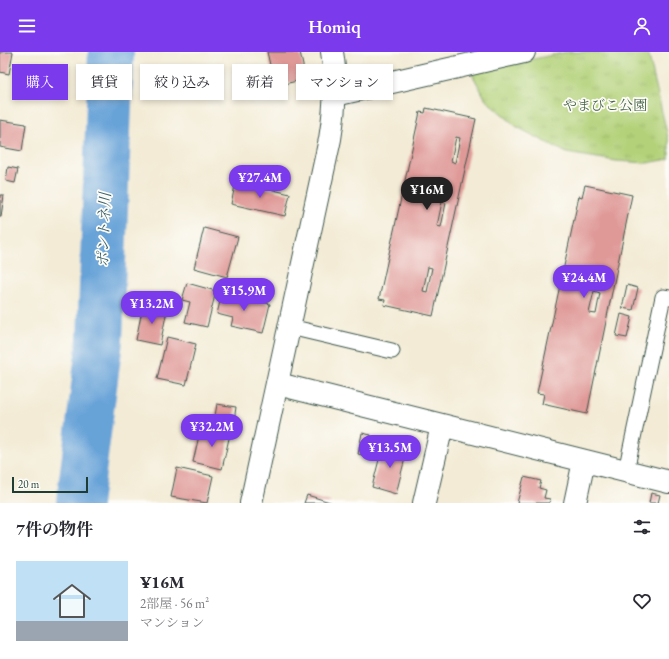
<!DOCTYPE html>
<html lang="ja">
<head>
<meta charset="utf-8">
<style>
  :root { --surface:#fff; --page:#f2f2f3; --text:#2b2b33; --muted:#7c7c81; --accent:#7c3aed }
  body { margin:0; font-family:"EB Garamond","Noto Serif JP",serif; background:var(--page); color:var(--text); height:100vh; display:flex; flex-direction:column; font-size:15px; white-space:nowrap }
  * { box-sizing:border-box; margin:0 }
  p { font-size:13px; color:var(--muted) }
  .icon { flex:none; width:22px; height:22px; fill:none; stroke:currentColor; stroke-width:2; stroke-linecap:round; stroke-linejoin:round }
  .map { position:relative; height:451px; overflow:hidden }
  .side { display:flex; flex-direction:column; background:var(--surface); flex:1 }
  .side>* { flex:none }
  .guide { position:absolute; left:12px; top:12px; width:400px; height:36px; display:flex; gap:8px }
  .scale { position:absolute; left:12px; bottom:10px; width:76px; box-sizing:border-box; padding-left:4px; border:2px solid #1f3d34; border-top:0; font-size:11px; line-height:14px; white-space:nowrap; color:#1f3d34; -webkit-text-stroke:3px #fdfcf7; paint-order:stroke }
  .price { position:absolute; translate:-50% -34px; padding:0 9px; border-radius:14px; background:var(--accent); color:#fff; font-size:13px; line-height:26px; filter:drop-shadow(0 1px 2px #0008) }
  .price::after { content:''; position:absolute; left:50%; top:24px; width:12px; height:9px; margin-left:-6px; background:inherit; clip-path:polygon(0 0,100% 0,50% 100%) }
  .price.on { background:#222; color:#fff }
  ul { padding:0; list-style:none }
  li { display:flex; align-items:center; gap:12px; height:100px; padding:0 16px }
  li span { display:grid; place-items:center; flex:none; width:112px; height:80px; border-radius:0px; color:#555 }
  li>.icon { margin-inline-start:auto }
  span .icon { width:48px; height:48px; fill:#fffc; stroke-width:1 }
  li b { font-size:17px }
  h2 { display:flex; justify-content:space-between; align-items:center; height:48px; padding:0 16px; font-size:17px }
  .pill { padding:0 14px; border-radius:0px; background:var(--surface); box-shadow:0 2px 6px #0003; font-size:14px; line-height:36px }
  .pill.on { background:var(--accent); color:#fff }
  header { display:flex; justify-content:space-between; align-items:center; height:52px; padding:0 16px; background:var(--accent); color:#fff; font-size:18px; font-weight:600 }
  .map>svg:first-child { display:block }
</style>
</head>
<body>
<header><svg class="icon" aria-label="menu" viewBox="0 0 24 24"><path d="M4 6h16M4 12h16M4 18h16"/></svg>Homiq<svg class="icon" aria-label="person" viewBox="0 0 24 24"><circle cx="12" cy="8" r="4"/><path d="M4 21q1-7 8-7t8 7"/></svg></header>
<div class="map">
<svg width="669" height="451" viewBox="0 0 669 451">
  <defs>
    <pattern id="grass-tufts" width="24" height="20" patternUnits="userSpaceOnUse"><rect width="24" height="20" fill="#b2d178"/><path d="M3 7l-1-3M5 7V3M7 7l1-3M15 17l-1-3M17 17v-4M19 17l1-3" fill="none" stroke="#99b468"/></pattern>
  </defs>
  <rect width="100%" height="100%" fill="#fdfcf7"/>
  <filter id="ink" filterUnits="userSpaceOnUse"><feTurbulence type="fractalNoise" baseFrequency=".025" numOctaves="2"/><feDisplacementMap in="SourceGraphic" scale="8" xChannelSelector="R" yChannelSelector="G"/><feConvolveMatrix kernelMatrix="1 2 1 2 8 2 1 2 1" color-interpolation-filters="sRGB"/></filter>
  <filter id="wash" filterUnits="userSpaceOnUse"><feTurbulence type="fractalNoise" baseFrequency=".012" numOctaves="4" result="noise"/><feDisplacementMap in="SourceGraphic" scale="16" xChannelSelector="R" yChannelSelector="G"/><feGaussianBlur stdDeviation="0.9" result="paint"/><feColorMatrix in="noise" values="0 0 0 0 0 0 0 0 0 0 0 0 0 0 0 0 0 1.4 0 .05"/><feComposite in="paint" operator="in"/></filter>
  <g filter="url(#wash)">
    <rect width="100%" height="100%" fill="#f3ebd5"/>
    <!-- grass -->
    <path fill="url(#grass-tufts)" stroke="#688756" d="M567 0H648L669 90V107L647 111 616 109 567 101 517 75 486 48 471 20Z"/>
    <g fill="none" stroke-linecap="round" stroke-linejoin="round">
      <!-- river -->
      <path stroke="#68a3d8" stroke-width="46" d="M79 451 100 288 111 0"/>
    </g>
    <g id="blocks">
      <!-- building -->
      <path fill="#df9997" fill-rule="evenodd" d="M0 0H13L9 22 0 20Z
        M267 0H300L306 27 275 34Z
        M426 56 476 67 433 264 384 253 385 248 379 247 420 60 425 61ZM456 85 460 86 455 111 451 109ZM442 150 446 151 441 175 437 174ZM428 215 432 216 427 240 423 239Z
        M0 68 26 72 22 99 0 95Z
        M8 115 18 117 15 131 6 129Z
        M236 129 290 142 285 164 231 152Z
        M585 133 632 143 587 362 542 352 544 342 537 341 579 144 582 145ZM594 239 600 241 596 262 589 261Z
        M0 143H4L1 165H0Z
        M204 176 238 185 227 225 194 216Z
        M187 231 216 239 207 275 185 270 190 250 182 248Z
        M627 233 638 236 633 258 622 256Z
        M222 241 270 252 263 281 231 274 233 266 217 262Z
        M143 253 167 258 160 293 136 288Z
        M621 262 632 265 627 286 616 284Z
        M167 285 196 292 186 333 157 327Z
        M217 352 236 355 234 369 215 364Z
        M201 375 230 382 222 417 193 410Z
        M362 381 371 383 367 404 358 402Z
        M383 392 407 398 396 442 372 435Z
        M177 416 213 424 207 451 171 445Z
        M524 425 541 429 539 436 546 438 544 446 550 447 549 451H517Z
        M651 441 660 443 658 451H649Z
        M307 443 333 451H304Z"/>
    </g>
  </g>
  <g filter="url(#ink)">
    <use href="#blocks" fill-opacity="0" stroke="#3f574c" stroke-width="1"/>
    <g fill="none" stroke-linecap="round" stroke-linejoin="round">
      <defs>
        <path id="service" d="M290 275 392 299
          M626 419 663 245 669 246"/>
        <path id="minor" d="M335 43 524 0
          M278 332 669 430
          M424 451 442 374
          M575 451 584 409"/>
        <path id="tertiary" d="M251 451 330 87C335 57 337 29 332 0"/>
      </defs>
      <!-- service casing -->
      <use href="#service" stroke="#3f574c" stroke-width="17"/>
      <!-- minor casing -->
      <use href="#minor" stroke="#3f574c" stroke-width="24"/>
      <!-- tertiary casing -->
      <use href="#tertiary" stroke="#3f574c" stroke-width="24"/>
      <!-- service -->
      <use href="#service" stroke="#fff" stroke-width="15"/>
      <!-- minor -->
      <use href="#minor" stroke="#fff" stroke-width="22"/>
      <!-- tertiary -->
      <use href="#tertiary" stroke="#fff" stroke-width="22"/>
    </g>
  </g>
  <g text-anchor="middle" stroke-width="3.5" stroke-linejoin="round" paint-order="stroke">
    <!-- park labels -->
    <g font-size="14" fill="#446245" stroke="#fdfcf7">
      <text x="605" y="58">やまびこ公園</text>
    </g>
    <!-- water labels -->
    <g font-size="15" font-style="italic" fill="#39616d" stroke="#fdfcf7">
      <text transform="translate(104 178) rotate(-88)" y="5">ポントネ川</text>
    </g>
  </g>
</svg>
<div class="scale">20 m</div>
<b class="price" style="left:260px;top:147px">¥27.4M</b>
<b class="price on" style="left:427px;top:159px">¥16M</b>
<b class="price" style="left:584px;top:247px">¥24.4M</b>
<b class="price" style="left:244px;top:260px">¥15.9M</b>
<b class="price" style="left:152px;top:273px">¥13.2M</b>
<b class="price" style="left:212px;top:396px">¥32.2M</b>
<b class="price" style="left:390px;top:417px">¥13.5M</b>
<div class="guide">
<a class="pill on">購入</a>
<a class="pill">賃貸</a>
<a class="pill">絞り込み</a>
<a class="pill">新着</a>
<a class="pill">マンション</a>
</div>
</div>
<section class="side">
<h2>7件の物件<svg class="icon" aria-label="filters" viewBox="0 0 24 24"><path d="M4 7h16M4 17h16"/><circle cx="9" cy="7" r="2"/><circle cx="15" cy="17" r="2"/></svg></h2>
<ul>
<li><span style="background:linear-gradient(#bfe0f5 75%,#9aa5b1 0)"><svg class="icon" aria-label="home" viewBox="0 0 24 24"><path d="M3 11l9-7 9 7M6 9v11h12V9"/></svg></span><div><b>¥16M</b><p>2部屋 · 56 m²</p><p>マンション</p></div><svg class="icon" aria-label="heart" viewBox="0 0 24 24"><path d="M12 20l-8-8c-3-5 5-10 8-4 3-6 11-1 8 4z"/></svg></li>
</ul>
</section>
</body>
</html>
